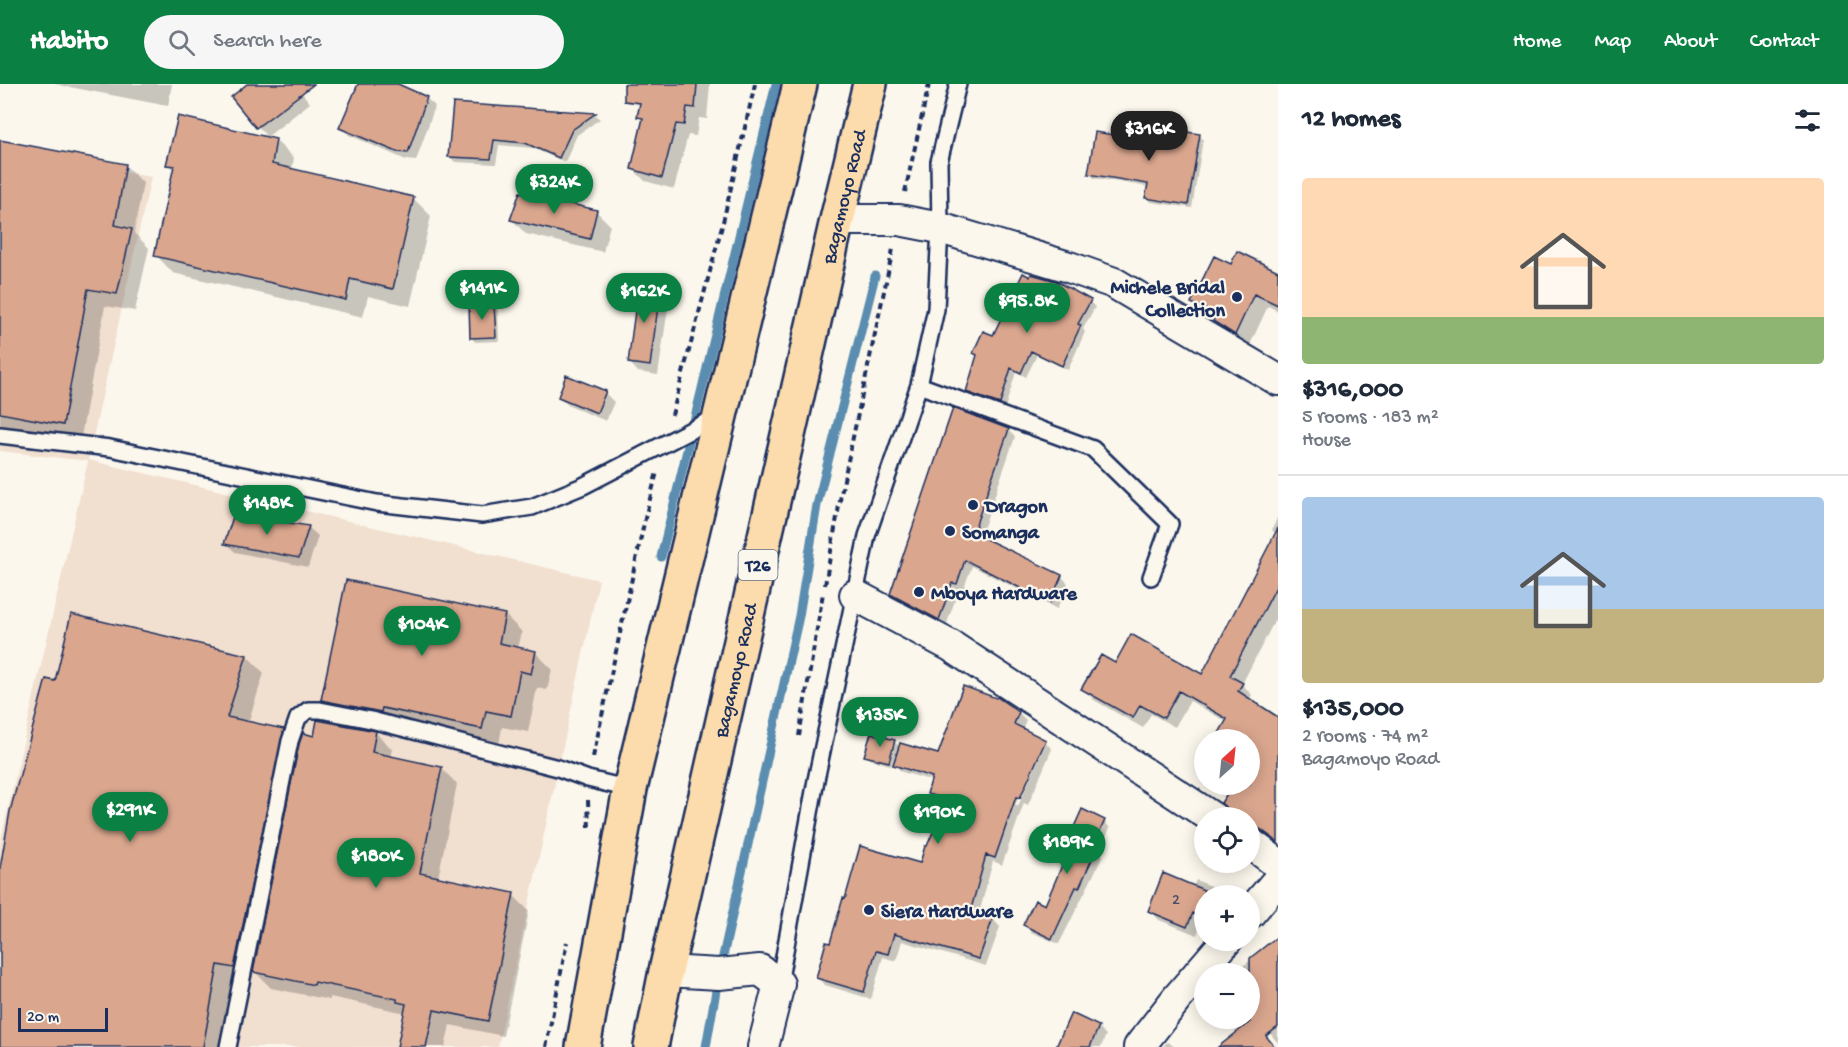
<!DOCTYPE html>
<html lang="en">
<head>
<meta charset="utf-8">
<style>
  :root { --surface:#fff; --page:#f6f6f7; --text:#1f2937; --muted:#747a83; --line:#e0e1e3; --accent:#0b8043 }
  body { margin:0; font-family:"Gochi Hand",sans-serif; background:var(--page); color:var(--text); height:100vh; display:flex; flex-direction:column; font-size:22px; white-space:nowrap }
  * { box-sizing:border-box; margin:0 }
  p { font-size:20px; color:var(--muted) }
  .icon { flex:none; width:33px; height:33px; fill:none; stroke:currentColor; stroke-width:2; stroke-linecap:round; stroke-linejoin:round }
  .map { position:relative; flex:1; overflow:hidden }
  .sheet { display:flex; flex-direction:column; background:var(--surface); width:570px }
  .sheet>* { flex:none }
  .needle { width:39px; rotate:27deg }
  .fabs { position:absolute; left:1194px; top:645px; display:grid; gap:12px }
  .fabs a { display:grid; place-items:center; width:66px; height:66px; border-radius:50%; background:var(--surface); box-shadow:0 3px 15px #0003; font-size:30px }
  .scale { position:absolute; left:18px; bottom:15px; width:90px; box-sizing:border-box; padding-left:6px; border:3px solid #1b2f5e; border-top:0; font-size:16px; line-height:21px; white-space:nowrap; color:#1b2f5e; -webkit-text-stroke:4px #fbf7ec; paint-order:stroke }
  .price { position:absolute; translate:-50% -51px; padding:0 14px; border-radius:21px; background:var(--accent); color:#fff; font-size:20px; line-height:39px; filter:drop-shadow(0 2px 3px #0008) }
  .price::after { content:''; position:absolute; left:50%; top:36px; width:18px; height:14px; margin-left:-9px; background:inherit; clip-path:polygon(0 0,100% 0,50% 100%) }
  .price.current { background:#222; color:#fff }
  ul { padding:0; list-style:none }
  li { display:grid; align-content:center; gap:12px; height:318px; padding:0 24px }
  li+li { border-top:2px solid var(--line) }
  li span { display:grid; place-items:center; height:186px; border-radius:6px; color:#555 }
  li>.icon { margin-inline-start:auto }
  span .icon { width:108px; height:108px; fill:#fffc; stroke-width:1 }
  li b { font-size:26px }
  h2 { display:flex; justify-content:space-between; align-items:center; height:72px; padding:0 24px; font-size:26px }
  header { display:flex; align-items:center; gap:36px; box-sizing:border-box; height:84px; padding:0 30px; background:var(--accent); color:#fff }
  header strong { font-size:28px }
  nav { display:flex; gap:33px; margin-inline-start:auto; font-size:21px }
  .search { width:420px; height:54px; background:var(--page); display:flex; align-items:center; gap:15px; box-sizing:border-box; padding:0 21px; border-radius:33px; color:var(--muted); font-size:22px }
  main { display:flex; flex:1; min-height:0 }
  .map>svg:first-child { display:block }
</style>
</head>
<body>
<header>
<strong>Habito</strong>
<div class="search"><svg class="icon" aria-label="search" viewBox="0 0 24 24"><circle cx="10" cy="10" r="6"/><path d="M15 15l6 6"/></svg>Search here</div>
<nav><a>Home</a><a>Map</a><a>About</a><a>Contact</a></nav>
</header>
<main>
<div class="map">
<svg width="1278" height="963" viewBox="0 0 1278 963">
  <rect width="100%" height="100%" fill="#fbf7ec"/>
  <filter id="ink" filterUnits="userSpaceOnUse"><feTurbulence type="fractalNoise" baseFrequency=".0167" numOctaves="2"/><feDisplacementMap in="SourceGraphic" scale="12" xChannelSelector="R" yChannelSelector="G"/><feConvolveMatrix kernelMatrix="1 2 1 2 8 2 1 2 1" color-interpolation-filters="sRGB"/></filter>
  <g filter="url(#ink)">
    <!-- built -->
    <path fill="#f1dfd0" d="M0 66 151 93 88 376 599 496 498 963H0V760L88 377 0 367Z"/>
    <!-- shadow -->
    <path fill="#0003" d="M54 0H172L168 22Z
      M250 0H295L310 19 267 53 233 13Z
      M359 0H394L426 14 435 22 416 77 406 76 349 51 341 43Z
      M644 0H710L707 35 699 34 696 52 688 51 674 105 645 97 633 85 644 38 639 33Z
      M455 21 595 31 600 35 577 51 565 78 532 64 499 61 496 80 455 78 450 73Z
      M1199 51 1203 55 1192 124 1151 118 1147 113 1149 103 1094 94 1090 89 1149 58Z
      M276 57 294 74 292 86 413 114 431 132 410 222 368 212 363 233 173 189 156 171 175 87 168 80Z
      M0 58 125 81 143 99 134 149 149 164 135 227 105 222 80 358 0 343Z
      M596 127 610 141 603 168 526 150 512 136Z
      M1232 182 1278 188V227L1268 222 1249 263 1228 251 1215 236 1207 232 1193 219Z
      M660 202 670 211 658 291 638 288 629 278Z
      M1090 218 1095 223 1083 245 1085 248 1068 286 1037 271 1026 293 1016 288 1005 324 973 313 968 307 978 273 975 269 994 253Z
      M494 221 498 226 499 257 475 258 471 253Z
      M605 309 614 318 606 337 569 322 559 313Z
      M1008 346 1015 353 980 454 1061 492 1068 499 1057 525 972 482 963 506 959 505 946 542 899 517 892 510Z
      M1278 432V530L1242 600 1252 611 1249 616 1278 634V759L1264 752 1250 749V734L1232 705 1224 700H1250V656L1227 638 1190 617 1175 643 1151 630 1143 644 1094 616 1083 605 1115 581 1203 592 1276 450 1272 446Z
      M308 443 318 452 308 483 235 468 226 459Z
      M505 531 522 548 518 564 535 568 552 585 547 606 537 604 528 648 502 643 499 661 340 633 323 616Z
      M72 532 247 572 264 589 248 639 283 647 300 664 315 653 319 637 376 649 392 665 390 673 441 684 457 700 438 794 513 811 529 827 503 952 450 941 445 963H399L406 929 330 913V916L271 904 254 887 251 901 236 897 223 963H0V792L57 598Z
      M1019 629 1026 636 1022 646 1045 658H1043L1015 721 1018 722 1046 659 1052 665 1028 721 1024 719 1002 781 993 777 979 830 993 835 1000 843 986 882 902 857 896 877 883 873 871 915 825 901 817 894 846 817 921 781 947 720 936 717 929 710 933 697 902 688 893 679V682L870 675 866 671 894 658 900 663 939 672Z
      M1104 737 1110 744 1099 768 1103 772 1059 860 1031 848 1024 841 1045 823Z
      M1196 796 1234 812H1204V839L1202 837 1197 851 1159 836 1150 826 1193 803Z
      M1278 854V959L1250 926V890H1233Z
      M1072 931 1098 943 1106 951 1101 963H1057Z
      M1167 958 1175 963H1163Z"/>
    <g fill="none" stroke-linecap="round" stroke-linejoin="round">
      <!-- stream -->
      <path stroke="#5a8db0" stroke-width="9" d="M661 473 776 0
        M706 963 719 890 799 532 817 421 875 192"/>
    </g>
    <!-- building -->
    <path fill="#daa68e" stroke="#1b2f5e" stroke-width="1.5" d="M247 0H314L256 44 231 13Z
      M358 0H398L427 13 408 69 397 68 339 44Z
      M624 0H697L695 24 687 23 684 41 676 40 662 94 631 85 643 34 637 33 640 19 624 17Z
      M453 19 596 29 572 46 559 74 525 59 494 56 491 75 448 73Z
      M178 32 276 55 272 80 414 113 393 205 350 195 346 216 154 172 174 82 166 81Z
      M1150 42 1200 50 1188 121 1145 114 1148 100 1088 90 1095 48 1147 56Z
      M0 56 126 80 115 141 132 145 117 210 88 205 63 341 0 329Z
      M520 108 597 126 590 155 510 136Z
      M1237 167 1278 187V221L1254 210 1235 251 1213 237 1216 230 1191 219 1214 172 1231 180Z
      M1023 189 1030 193 1031 190 1056 197 1091 216 1078 240 1081 241 1062 282 1031 267 1021 289 1011 284 1000 320 966 308 977 271 973 269 983 247 993 251Z
      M639 197 661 200 650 282 628 279Z
      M494 220 496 253 470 254 469 221Z
      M566 291 606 307 597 329 558 313Z
      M953 324 1009 345 973 449 1062 491 1050 519 965 476 957 500 952 499 939 536 890 510Z
      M234 430 309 442 299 474 224 460Z
      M1278 444V499L1230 592 1243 599 1238 607 1278 633V758L1260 745 1250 742V734H1230L1228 726 1221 719 1232 702 1229 700H1250V656H1215L1227 635 1179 607 1164 634 1140 621 1133 634 1081 605 1101 571 1115 579 1131 550 1202 590Z
      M346 496 505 530 499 559 536 567 531 590 520 587 511 632 486 627 482 645 382 624 381 628 321 616Z
      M71 530 247 571 227 633 284 645 234 884 218 881 203 963H0V784L10 727 46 595 55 597Z
      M963 602 996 614 997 613 1019 628 1014 640 1046 656 1020 714 1016 713 995 774 986 771 971 825 993 834 979 875 894 850 888 870 876 867 864 908 816 894 826 858 830 859 843 814 845 815 860 762 920 779 925 762H927L947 715 927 710 932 693 893 681 900 659 938 670Z
      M317 636 376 647 372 668 442 683 420 789 514 809 488 937 434 926 426 963H397L406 920 397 918V915L315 898 314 901 253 888 299 660 303 649 314 652Z
      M871 649 895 656 889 678 864 672Z
      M1082 725 1105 736 1093 762 1097 764 1079 804 1076 803 1052 855 1023 841 1035 816 1045 821 1066 772 1062 770Z
      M1163 789 1204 806V836L1193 829 1187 843 1148 827Z
      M1278 852V943L1266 952 1275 963H1218L1250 938V874Z
      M1071 929 1099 942 1090 963H1056Z"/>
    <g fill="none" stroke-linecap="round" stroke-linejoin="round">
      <defs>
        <path id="lane" d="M919 301 1093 365 1170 440 1151 493
          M0 351 110 364 377 419 482 431 532 423 583 402 718 332
          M779 900 816 696 867 452 919 301 936 225 940 144 939 78 958 0
          M228 963 290 657 298 634 308 626H320L371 636 558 684 588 695 630 705"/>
        <path id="street" d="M837 136H899L940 144 1069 183 1114 199 1278 296
          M855 511 951 562 1213 734
          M1250 759 1278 780
          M1250 829 1278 796
          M666 887 719 890 760 886 779 900 763 963
          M1139 963 1178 913 1227 856"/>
        <g id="highway">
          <path d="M583 963 630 705 800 0"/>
          <path id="s1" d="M651 963 666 887 837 136 870 0"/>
        </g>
      </defs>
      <!-- lane casing -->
      <use href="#lane" stroke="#1b2f5e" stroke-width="20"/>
      <!-- street casing -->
      <use href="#street" stroke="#1b2f5e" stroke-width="34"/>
      <!-- highway casing -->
      <use href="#highway" stroke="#1b2f5e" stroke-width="38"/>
      <!-- path -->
      <path stroke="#1b2f5e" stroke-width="4" stroke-dasharray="6 4.5" stroke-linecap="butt" d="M905 108 929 0
        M672 331 723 138 755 0
        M825 501 842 405 893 165
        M799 652 823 509
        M593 673 646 430 657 388
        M588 716 589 745
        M546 963 567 858"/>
      <!-- lane -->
      <use href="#lane" stroke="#fbf7ec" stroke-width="15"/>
      <!-- street -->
      <use href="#street" stroke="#fbf7ec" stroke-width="30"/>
      <!-- highway -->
      <use href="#highway" stroke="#fcdcac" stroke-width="33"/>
    </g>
  </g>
  <!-- markers -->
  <g fill="#1b2f5e" stroke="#fbf7ec" stroke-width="2">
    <circle cx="1237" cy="213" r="6"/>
    <circle cx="973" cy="421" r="6"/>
    <circle cx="950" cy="447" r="6"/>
    <circle cx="919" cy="508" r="6"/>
    <circle cx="869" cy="826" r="6"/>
  </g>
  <g text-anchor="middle" stroke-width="4.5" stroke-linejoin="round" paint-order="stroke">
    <!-- number labels -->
    <g font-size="16" fill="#4b4d6a">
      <text x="1176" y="820">2</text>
    </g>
    <!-- shield labels -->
    <rect fill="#fbf7ec" stroke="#5e6b89" stroke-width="1.5" x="738.5" y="466" width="39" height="30" rx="4.5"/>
    <g font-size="18" font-weight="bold" fill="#1b2f5e">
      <text x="758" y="487">T26</text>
    </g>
    <!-- street labels -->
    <g font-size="20" fill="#1b2f5e" stroke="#fbf7ec">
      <text dy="7" stroke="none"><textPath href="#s1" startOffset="872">Bagamoyo Road</textPath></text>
      <text dy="7" stroke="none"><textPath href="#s1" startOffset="386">Bagamoyo Road</textPath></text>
    </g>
    <!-- poi labels -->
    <g font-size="20" font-weight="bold" fill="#1b2f5e" stroke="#fbf7ec" text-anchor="start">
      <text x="1225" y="209" text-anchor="end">Michele Bridal<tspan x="1225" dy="23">Collection</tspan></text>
      <text x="985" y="428">Dragon</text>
      <text x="962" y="454">Somanga</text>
      <text x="931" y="515">Mboya Hardware</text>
      <text x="881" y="833">Siera Hardware</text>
    </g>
  </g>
</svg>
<div class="fabs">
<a><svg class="needle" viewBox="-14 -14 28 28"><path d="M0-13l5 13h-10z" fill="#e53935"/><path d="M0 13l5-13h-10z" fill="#747a83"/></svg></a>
<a><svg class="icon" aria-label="locate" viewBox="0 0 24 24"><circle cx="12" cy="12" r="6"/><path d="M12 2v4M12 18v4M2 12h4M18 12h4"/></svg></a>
<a>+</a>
<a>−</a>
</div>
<div class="scale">20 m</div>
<b class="price current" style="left:1149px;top:78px">$316K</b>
<b class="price" style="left:554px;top:131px">$324K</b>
<b class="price" style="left:482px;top:237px">$141K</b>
<b class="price" style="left:644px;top:240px">$162K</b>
<b class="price" style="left:1027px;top:250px">$95.8K</b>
<b class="price" style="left:267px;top:452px">$148K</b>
<b class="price" style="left:422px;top:573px">$104K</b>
<b class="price" style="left:880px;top:664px">$135K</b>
<b class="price" style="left:130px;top:759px">$291K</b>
<b class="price" style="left:938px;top:761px">$190K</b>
<b class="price" style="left:1067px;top:791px">$189K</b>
<b class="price" style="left:376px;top:805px">$180K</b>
</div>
<section class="sheet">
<h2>12 homes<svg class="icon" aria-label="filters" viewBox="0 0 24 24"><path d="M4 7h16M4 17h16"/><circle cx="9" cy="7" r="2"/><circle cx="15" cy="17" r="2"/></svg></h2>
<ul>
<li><span style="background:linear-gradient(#ffd9b3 75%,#8fb573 0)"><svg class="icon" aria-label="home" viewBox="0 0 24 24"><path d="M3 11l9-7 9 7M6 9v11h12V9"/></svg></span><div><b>$316,000</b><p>5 rooms · 183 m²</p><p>House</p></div></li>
<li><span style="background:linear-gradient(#a9c7e8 60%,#c2b280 0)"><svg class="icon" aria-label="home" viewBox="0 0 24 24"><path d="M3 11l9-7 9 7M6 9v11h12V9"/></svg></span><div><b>$135,000</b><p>2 rooms · 74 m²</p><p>Bagamoyo Road</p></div></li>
</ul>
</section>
</main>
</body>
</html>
